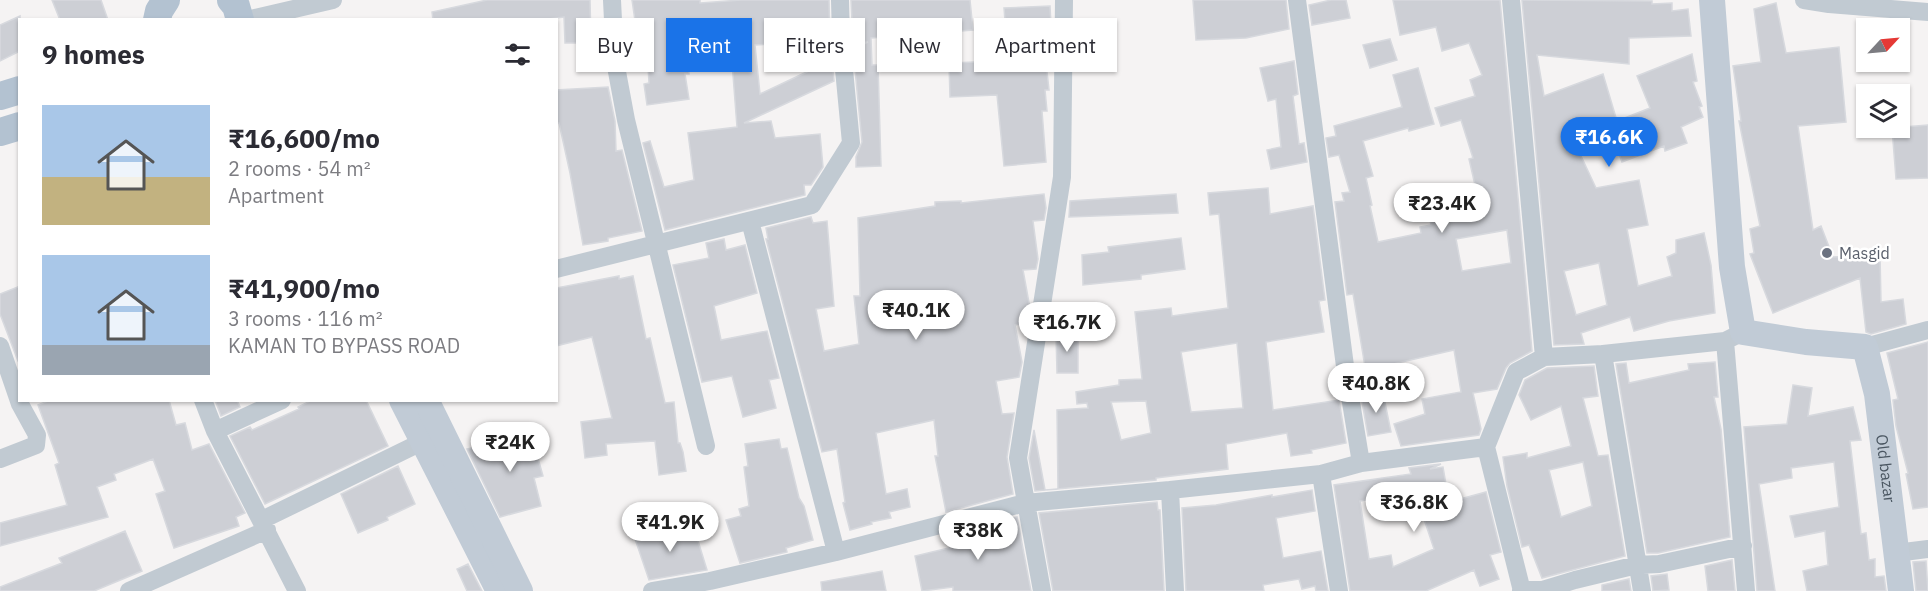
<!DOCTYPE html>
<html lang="en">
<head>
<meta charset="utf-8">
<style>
  :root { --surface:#fff; --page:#f2f2f3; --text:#2b2b33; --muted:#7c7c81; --accent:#1a73e8 }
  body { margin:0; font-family:"IBM Plex Sans",sans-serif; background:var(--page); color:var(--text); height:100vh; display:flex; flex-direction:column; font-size:22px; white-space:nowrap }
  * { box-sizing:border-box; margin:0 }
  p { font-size:20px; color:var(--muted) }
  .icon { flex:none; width:33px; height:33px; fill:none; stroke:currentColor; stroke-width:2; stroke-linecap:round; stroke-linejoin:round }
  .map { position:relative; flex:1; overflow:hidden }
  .drawer { position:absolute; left:18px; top:18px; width:540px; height:384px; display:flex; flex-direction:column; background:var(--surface); border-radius:0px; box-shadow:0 2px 4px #0004 }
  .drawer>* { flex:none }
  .hud { position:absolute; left:576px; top:18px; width:570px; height:54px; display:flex; gap:12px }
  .needle { width:39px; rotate:64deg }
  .buttons { position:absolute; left:1856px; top:18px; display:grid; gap:12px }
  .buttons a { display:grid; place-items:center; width:54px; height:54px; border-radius:0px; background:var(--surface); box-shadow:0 2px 4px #0004; font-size:30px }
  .price { position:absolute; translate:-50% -51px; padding:0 14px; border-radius:21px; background:#fff; color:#222; font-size:20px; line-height:39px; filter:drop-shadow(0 2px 3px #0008) }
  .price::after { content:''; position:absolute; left:50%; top:36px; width:18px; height:14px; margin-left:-9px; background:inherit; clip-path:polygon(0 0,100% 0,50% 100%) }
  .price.current { background:var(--accent); color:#fff }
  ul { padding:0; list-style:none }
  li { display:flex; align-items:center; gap:18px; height:150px; padding:0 24px }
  li span { display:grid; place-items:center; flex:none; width:168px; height:120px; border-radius:0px; color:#555 }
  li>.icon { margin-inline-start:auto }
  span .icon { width:72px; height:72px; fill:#fffc; stroke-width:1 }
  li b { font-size:26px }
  h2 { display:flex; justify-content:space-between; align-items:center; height:72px; padding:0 24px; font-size:26px }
  .tag { padding:0 21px; border-radius:0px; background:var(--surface); box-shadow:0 2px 4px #0004; font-size:21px; line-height:54px }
  .tag.current { background:var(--accent); color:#fff }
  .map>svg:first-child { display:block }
</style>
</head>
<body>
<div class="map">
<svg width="1928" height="591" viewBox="0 0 1928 591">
  <rect width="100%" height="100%" fill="#f5f3f3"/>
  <!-- building -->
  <path fill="#cdcfd5" stroke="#d7d9de" stroke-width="1.5" fill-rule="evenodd" d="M52 0H101L108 20H60Z
    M487 0H590L591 43H565L564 17 540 20H433L432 12Z
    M632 0H700V3L741 0H829L830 44 792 47V43L755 45 760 94 832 60 834 81 744 123 771 121 775 138 820 134 823 167 811 185H804L805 195 665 230 643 143 650 141 664 187 694 180 688 133 737 127 732 62H729L728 40 687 42 689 74H685L689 99 647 105 644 84 649 83 647 49 639 48Z
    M851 0H970L973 30 871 38 872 65H878L881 166 856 167V157L862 142 853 49 868 42 853 43Z
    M1193 0H1286L1289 29 1246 38 1196 40Z
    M1331 0H1346L1350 18 1312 25 1309 5Z
    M1393 0H1500L1532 351 1510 363 1506 368 1497 389 1473 393 1481 429 1479 435 1401 446 1394 424 1425 414 1422 399 1461 392 1454 350 1393 364 1395 375 1367 379 1353 294 1347 295 1335 202 1344 201 1342 193 1350 192 1339 155 1329 157 1326 138 1336 136 1334 126 1402 107 1393 75 1418 68 1434 124 1409 131 1408 128 1363 141 1373 176 1366 178 1372 205 1370 206 1378 242 1421 233 1420 227 1431 225 1425 196 1475 185 1469 159 1473 158 1461 120 1441 126 1435 108 1475 96 1470 80 1482 75 1469 43 1442 51 1436 27 1400 35ZM1507 230 1511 263 1462 271 1456 239Z
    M1522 0 1652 1V4L1672 3V11L1688 9 1691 36 1629 38V64L1537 55 1544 96 1603 74 1617 121 1650 108 1637 76 1692 54 1697 81 1693 82 1702 106 1699 107 1703 117 1681 127 1687 143 1665 151 1664 146 1622 162 1610 128 1574 141 1596 188 1639 180 1648 225 1627 229 1638 286 1672 276 1667 257 1676 253V240L1704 233 1711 265 1715 313 1669 321 1634 331 1630 317 1581 333 1584 344 1554 345ZM1599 263 1607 305 1576 315 1564 271Z
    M1776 3 1786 53 1839 47 1846 122 1798 126 1813 230 1821 226 1833 257 1880 255 1881 302 1903 299 1906 324 1871 334 1866 332 1860 278 1773 313 1750 254 1754 253 1750 229 1760 226 1739 121H1741L1733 66 1761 62 1754 9Z
    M1050 6 1051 25H1046L1045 53 1049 90H1045L1047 111H1042L1046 162 1004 166 997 95 950 97 949 63 1004 61 1003 34H1006L1004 8Z
    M20 16V51L0 61V25Z
    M1390 39 1397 60 1370 68 1363 45Z
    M1294 61 1298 94 1293 96 1299 144 1304 143 1307 162 1271 169 1267 150 1281 147 1276 99 1268 101 1260 68Z
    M608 87 615 121 616 151 622 150 642 231 608 238V241L583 245 570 173 559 123H556V90Z
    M1928 125V178L1896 179 1892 128Z
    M1268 188 1270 214 1313 206 1325 300 1319 301 1324 332 1266 342 1273 410 1339 400 1346 443 1311 450 1312 453 1291 456 1287 433 1226 444 1228 469 1156 478V480L1035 491 1029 458 1034 430 1045 490 1058 489 1057 410 1088 408 1087 403 1077 404 1076 392 1119 385V380L1142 379 1135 312 1171 308 1172 316 1228 308 1219 214 1210 215 1208 193ZM1237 343 1243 408 1191 412 1181 352ZM1146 401 1151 433 1121 440 1111 402Z
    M1044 194 1046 208 1044 220 1033 221 1038 259 1036 269 1023 270 1030 308 1028 323 1015 325 1022 362 1019 377 996 381 1002 414 1014 413 1007 457 1013 494 946 512 935 456H938L934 420 876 433 886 494 907 489 910 507 889 512 891 518 871 522 872 524 850 530 843 503 845 502 837 449 822 452 766 239H768L766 228 811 217 813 223 827 221 834 306 816 309 824 351 859 344 854 296H860L858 218 935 206V202L961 201V203Z
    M1176 194 1178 213 1069 217 1070 201Z
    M1181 238 1185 269 1141 275V279L1083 285 1082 255 1109 252 1108 247Z
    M724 239 726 250 745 245 757 293 714 306 721 340 767 331 779 378 769 380 776 408 743 417 732 376 702 382 673 265 709 258 706 243Z
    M619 276V279L633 276 646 339 650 338 665 403 674 402 678 443H680L683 452 686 471 659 475 655 441 606 444 607 455 585 458 581 422 612 418 592 337 556 346V288Z
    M20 286V361H18L0 314V294Z
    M1078 332V373H1057L1056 334Z
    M1928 342V507L1913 509 1906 474 1908 473 1896 426 1893 400 1898 399 1887 353Z
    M1715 362 1718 397H1714L1721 429 1730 537 1658 553H1647L1616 364 1626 363 1629 383 1689 370 1688 364Z
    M1594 366 1598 396 1583 398 1598 456 1608 455 1625 556 1542 578 1529 545 1522 547 1507 486 1503 457 1527 453V458L1571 446 1561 406 1531 420 1519 395 1525 380 1547 368ZM1583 462 1592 506 1561 517 1549 470Z
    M1793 385 1812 388 1808 416 1853 407 1861 440 1850 441 1861 534 1866 533 1869 560 1875 559V577L1884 576 1886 591H1807L1803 571 1828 565 1825 531 1795 537 1790 516 1839 507 1834 462 1791 468 1792 478 1759 484 1775 591H1757L1744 427 1787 424Z
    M1383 393 1391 432 1368 436 1361 396Z
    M50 400H169L176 425 185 423 192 450 209 444 245 513 236 517 239 526 174 548 156 494 165 491 153 459 114 474 116 480 97 487 108 517 0 546V523L67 505 55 465 59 463 38 405Z
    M215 400H237L240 407 221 416Z
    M312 400H366L388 446 265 504 230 436 250 427 252 430 299 409 298 407Z
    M535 434 539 450 536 451 543 476 534 478 541 506 500 517 467 449Z
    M779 439 781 449 787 448 799 498 804 506 813 540 786 548 787 552 740 563 726 520 741 516 739 509 749 506 744 467 748 466 745 444Z
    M1441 464 1430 469 1443 467 1449 502 1486 492 1501 552 1490 555 1499 579 1480 586 1474 570 1426 591H1350L1334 485 1411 474 1409 468ZM1415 492 1434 549 1393 567 1391 555 1369 559 1360 501Z
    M398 466 415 504 387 517 388 520 358 533 341 494Z
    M1312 490 1315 511 1276 518 1283 558 1321 551 1328 591H1316L1315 586 1302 589 1299 579 1263 585 1264 591H1186L1182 508 1216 505 1272 495V497Z
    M1157 502 1158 510H1160L1164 591H1053L1039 513Z
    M1017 517 1031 591H953V587L922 591 915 556 953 547 950 534Z
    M660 526 662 536 694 528 707 570 649 580 633 533Z
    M125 531 142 571 94 591H0V587L62 563 59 558Z
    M1732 560 1735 591H1708L1705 566Z
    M1926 561 1928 591H1916L1913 562Z
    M468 564 482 591H467L457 569Z
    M882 571 886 591H822L821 582Z
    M1667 574 1669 590 1653 591 1651 576Z
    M1629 579 1631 591H1602V585Z"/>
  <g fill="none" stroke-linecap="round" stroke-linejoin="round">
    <!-- street -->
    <path stroke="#c1cad2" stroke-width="18" d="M612 0 615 61 626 120 706 446
      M1297 0 1345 366 1361 463
      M1511 0 1544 357
      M1804 0 1829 4 1928 12
      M246 20 333 0
      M750 221 836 552
      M556 269 812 205 851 143 841 38 840 0
      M1725 341 1746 591
      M0 346 20 404 37 435 36 445 0 459
      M1865 347 1928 330
      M1603 354 1642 591
      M203 400 215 431 297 591
      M215 431 282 400
      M1321 474 1339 591
      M1170 490 1321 474 1361 463 1486 447
      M262 520 434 436
      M1896 553 1928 549
      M1521 590H1542L1575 580 1637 565 1659 564 1743 546
      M129 591 267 530
      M652 591 710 581 836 552 1025 503 1170 490 1175 591
      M1042 591 1018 458 1062 177 1064 0
      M1522 591 1486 447 1516 372 1544 357 1603 354 1725 341 1743 332"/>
    <!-- secondary -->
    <g stroke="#c1cbd6" stroke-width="26">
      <path id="s1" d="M1712 0 1732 267 1743 332 1806 342 1865 347 1877 394 1901 591"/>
      <path d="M402 400 499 591"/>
      <path d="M426 400 520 591"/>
    </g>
    <!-- primary -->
    <path stroke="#b3c2d1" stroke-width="28" d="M231 0 236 6 240 20
      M157 20 159 11 166 0
      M0 96 20 90
      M0 132 20 126"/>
  </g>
  <!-- markers -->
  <circle fill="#6b7280" stroke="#fff" stroke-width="2" cx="1827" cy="253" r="6"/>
  <g text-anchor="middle" stroke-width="5" stroke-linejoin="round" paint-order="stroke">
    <!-- worship labels -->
    <g font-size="16" fill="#5b616d" stroke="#fff" text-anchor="start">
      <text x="1839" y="259">Masgid</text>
    </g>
    <!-- street labels -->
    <g font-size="16" fill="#4a5661" stroke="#fff">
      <text dy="6" stroke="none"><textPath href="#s1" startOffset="580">Old bazar</textPath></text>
    </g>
  </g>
</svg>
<div class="buttons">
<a><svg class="needle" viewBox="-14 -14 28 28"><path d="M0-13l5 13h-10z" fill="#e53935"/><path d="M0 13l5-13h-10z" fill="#7c7c81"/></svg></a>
<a><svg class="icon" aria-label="layers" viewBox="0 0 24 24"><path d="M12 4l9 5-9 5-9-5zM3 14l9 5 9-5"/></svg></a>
</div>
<b class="price current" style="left:1609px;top:168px">₹16.6K</b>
<b class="price" style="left:1442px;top:234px">₹23.4K</b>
<b class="price" style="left:916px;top:341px">₹40.1K</b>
<b class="price" style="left:1067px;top:353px">₹16.7K</b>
<b class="price" style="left:1376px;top:414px">₹40.8K</b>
<b class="price" style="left:510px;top:473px">₹24K</b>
<b class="price" style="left:1414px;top:533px">₹36.8K</b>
<b class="price" style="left:670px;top:553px">₹41.9K</b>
<b class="price" style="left:978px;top:561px">₹38K</b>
<div class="hud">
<a class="tag">Buy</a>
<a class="tag current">Rent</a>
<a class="tag">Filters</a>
<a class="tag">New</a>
<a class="tag">Apartment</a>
</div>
<section class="drawer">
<h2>9 homes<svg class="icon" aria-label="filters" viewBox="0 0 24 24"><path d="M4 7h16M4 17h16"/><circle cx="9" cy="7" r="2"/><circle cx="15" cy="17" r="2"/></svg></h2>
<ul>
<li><span style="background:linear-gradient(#a9c7e8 60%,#c2b280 0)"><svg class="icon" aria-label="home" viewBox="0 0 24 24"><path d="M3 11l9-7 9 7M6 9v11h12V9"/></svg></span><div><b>₹16,600/mo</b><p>2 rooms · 54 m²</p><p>Apartment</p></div></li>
<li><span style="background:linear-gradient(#a9c7e8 75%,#9aa5b1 0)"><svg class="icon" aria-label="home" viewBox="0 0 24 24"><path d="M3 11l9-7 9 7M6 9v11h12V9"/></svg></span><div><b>₹41,900/mo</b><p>3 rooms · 116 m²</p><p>KAMAN TO BYPASS ROAD</p></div></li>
</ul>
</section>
</div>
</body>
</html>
